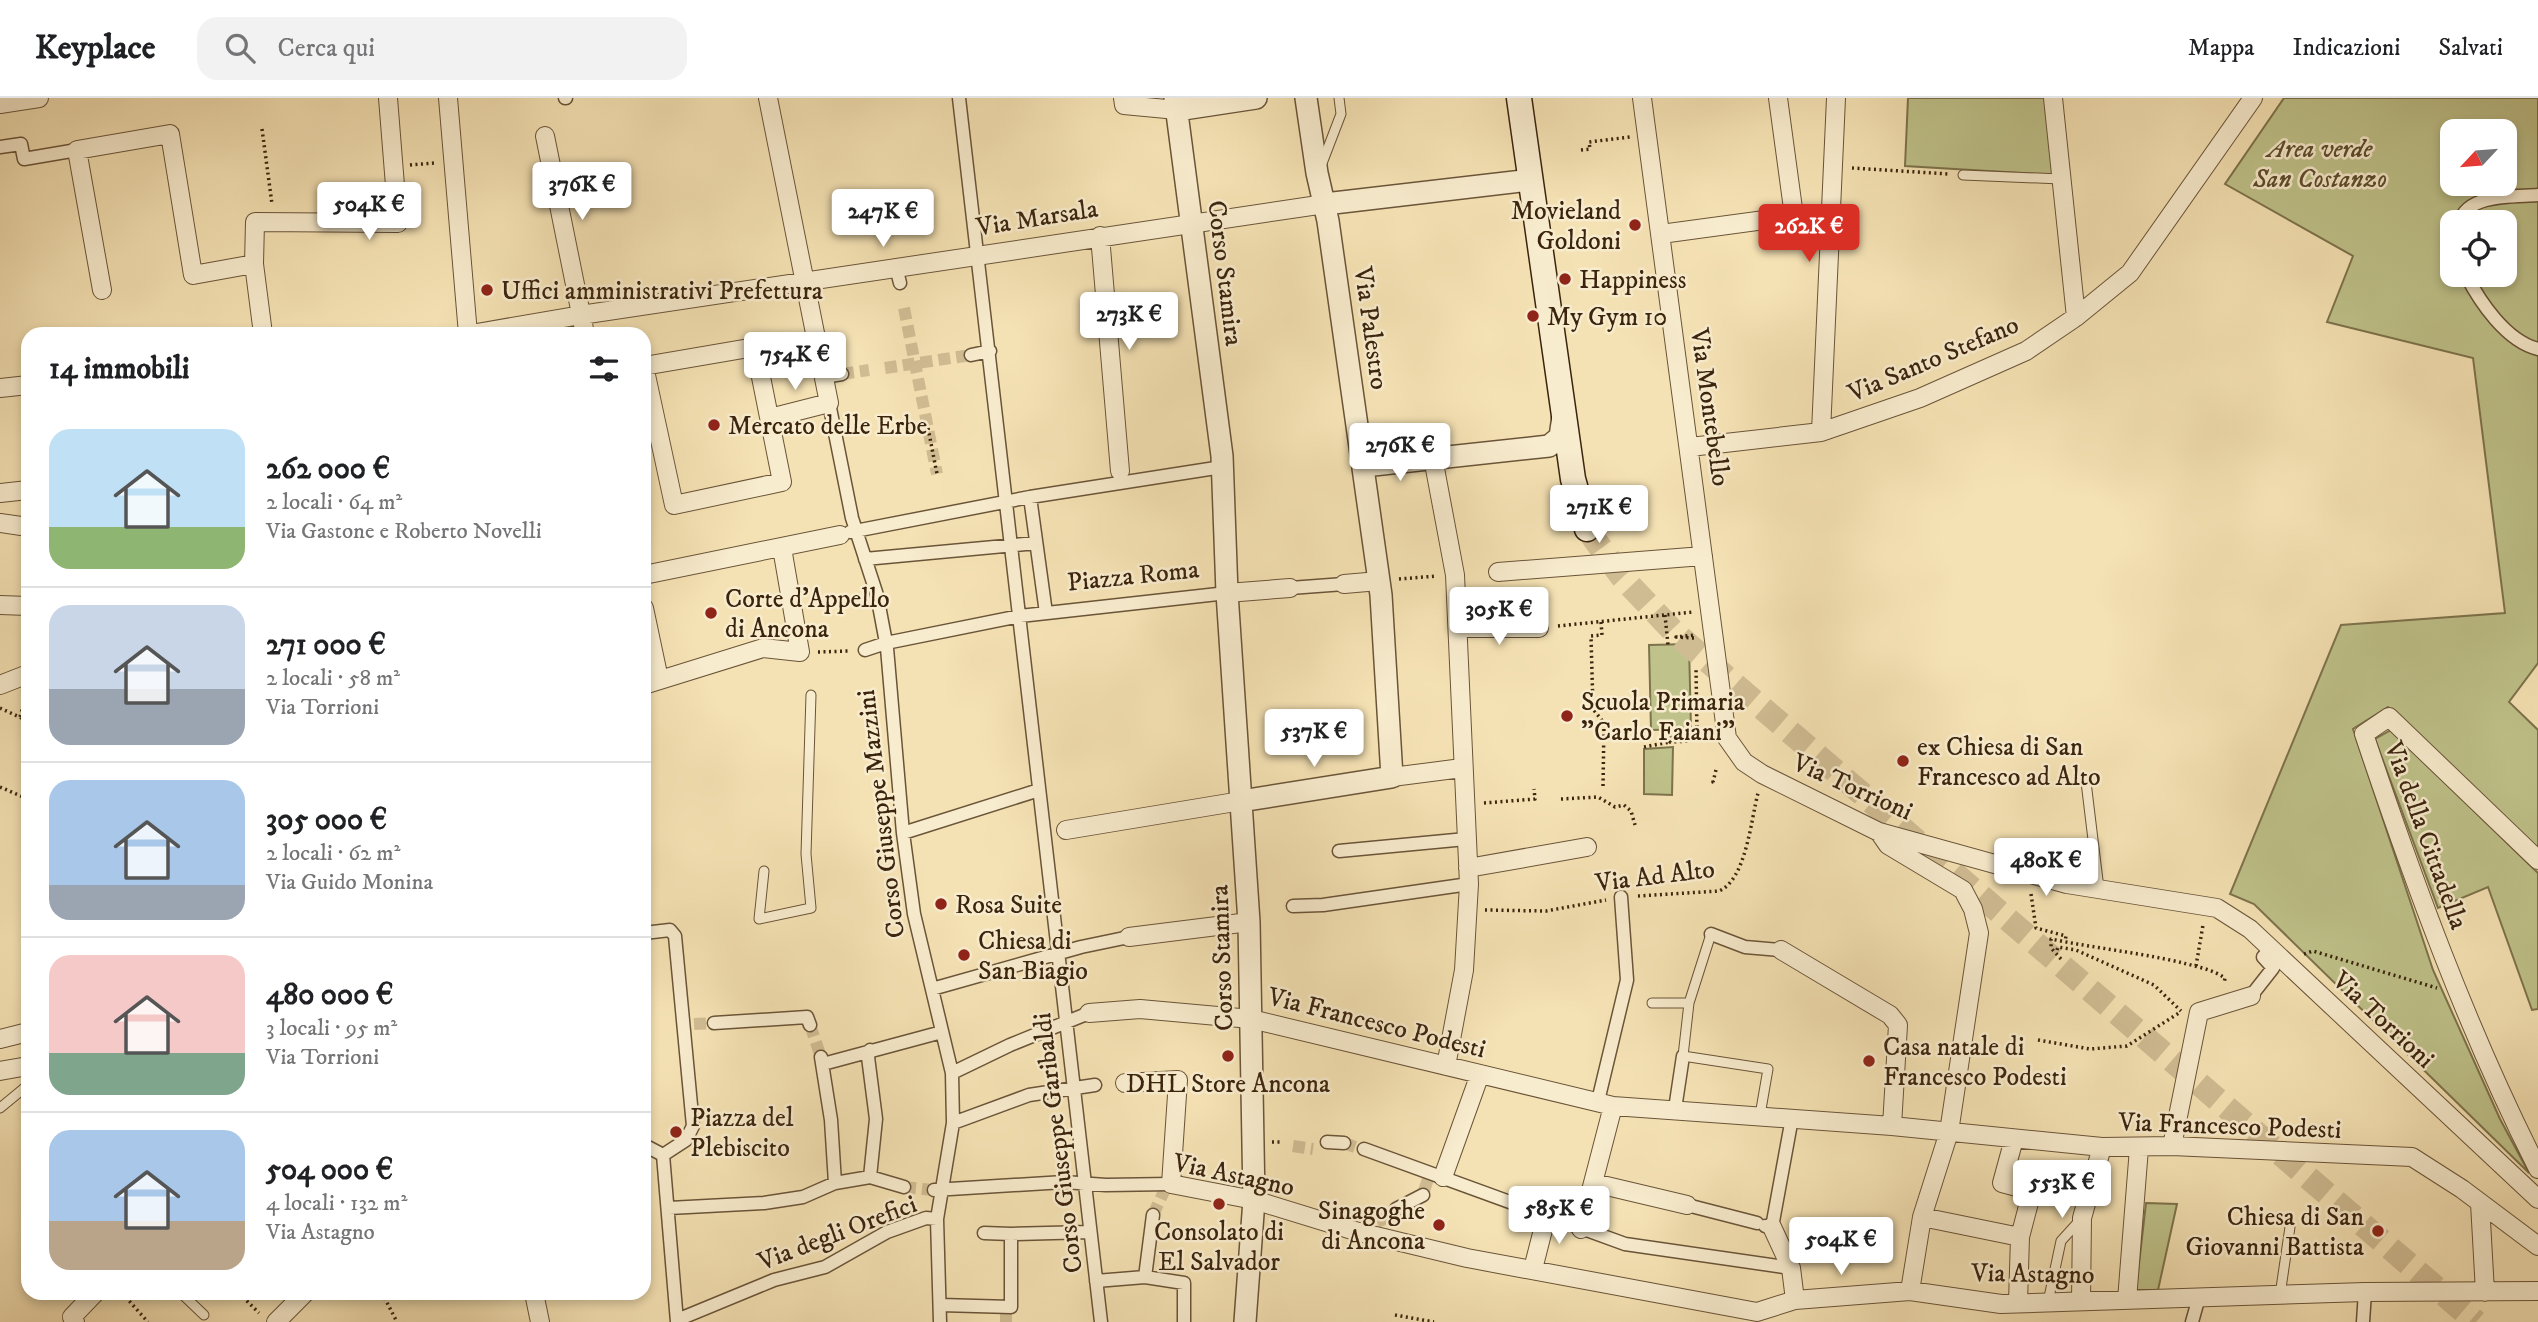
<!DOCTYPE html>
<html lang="it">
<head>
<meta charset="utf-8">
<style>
  :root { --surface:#fff; --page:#f2f2f2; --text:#202124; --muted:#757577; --line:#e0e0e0; --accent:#d93025 }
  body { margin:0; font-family:"IM FELL DW Pica",serif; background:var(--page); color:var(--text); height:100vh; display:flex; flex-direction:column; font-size:26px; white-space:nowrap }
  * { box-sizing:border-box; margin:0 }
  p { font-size:23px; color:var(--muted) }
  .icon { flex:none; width:38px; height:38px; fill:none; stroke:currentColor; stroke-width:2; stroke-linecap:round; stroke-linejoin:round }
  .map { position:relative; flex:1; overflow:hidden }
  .details { position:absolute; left:21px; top:229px; width:630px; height:973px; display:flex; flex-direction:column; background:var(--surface); border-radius:21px; box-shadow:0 4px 10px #0003 }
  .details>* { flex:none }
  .needle { width:46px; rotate:244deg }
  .buttons { position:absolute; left:2440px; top:21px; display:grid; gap:14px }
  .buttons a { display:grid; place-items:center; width:77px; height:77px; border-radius:14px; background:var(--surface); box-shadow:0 4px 10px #0003; font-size:35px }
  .price { position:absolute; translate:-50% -60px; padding:0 16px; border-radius:7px; background:#fff; color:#222; font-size:23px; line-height:46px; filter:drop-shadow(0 2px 4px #0008) }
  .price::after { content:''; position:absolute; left:50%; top:42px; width:21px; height:16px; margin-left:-10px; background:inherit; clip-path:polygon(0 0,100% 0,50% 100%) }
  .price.selected { background:var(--accent); color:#fff }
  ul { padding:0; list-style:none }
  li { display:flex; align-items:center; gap:21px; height:175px; padding:0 28px }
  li+li { border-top:2px solid var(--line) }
  li span { display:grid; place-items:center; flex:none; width:196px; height:140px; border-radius:21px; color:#555 }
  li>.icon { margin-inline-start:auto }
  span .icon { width:84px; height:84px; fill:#fffc; stroke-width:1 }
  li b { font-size:30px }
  h2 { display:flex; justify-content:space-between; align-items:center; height:84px; padding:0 28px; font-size:30px }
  header { display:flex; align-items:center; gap:42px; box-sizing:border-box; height:98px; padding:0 35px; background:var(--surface); border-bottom:2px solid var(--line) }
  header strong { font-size:33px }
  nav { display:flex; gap:38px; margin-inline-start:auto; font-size:24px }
  .search { width:490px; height:63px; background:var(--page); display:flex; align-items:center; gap:18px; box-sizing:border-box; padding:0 24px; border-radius:21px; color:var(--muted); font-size:26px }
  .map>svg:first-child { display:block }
</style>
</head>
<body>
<header>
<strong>Keyplace</strong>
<div class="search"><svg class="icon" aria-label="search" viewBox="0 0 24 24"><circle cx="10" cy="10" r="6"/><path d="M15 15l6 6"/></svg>Cerca qui</div>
<nav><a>Mappa</a><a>Indicazioni</a><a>Salvati</a></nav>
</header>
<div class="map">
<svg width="2538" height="1224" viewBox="0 0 2538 1224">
  <rect width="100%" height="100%" fill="#f5e2b4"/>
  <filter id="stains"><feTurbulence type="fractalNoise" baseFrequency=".00286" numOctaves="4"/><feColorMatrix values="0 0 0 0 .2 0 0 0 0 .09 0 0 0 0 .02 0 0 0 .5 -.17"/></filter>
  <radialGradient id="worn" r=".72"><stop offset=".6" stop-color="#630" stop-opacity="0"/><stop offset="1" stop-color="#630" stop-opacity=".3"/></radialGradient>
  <!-- green -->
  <path fill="#bfc28a" stroke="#7d734c" stroke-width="2" fill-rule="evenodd" d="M1908 0H2047L2053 77 1905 68Z
    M2284 0H2538V565L2509 604 2538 632V751L2388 609 2353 631 2433 872 2500 1021 2529 1075 2254 806 2230 796 2341 527 2505 515 2473 260 2327 224 2353 158 2225 86ZM2452 33H2504V86H2452ZM2452 124H2504V177H2452Z
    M1689 546 1691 631 1651 632 1649 547Z
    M2391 632 2538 775V911L2532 912 2488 789 2438 810 2375 641Z
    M1673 649 1672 697 1644 696V651Z
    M2146 1105 2177 1106 2158 1192H2136Z"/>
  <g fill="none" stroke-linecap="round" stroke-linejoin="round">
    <!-- pedestrian-tunnel -->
    <path stroke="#d0bc93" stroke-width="12" stroke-dasharray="12 6" stroke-linecap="butt" d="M904 210 937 376
      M885 270 971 257
      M842 276 869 272
      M694 926 714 925
      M810 927 821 959
      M1344 1045 1355 1049
      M1293 1048 1313 1051
      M904 1089 933 1092
      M1424 1093 1429 1078
      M1153 1117 1165 1091
      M1377 1124 1391 1118 1396 1111
      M1006 1216V1224"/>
    <!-- secondary-tunnel -->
    <path stroke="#d0bc93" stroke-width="24" stroke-dasharray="24 12" stroke-linecap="butt" d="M1587 431 1622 479 1675 535 2476 1224"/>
    <defs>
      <path id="service" d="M1321 68 1341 16 1339 0
        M1963 77 2061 81
        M2086 684 2099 791
        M764 773 759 821 811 810 806 756 811 597
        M1711 836 1689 905 1683 958 1768 971 1760 1017
        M1652 905H1689
        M0 1010 28 987
        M181 1195 204 1217
        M2280 1197 2290 1129
        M2048 1204 2061 1143 2081 1121"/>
      <path id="pedestrian" d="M565 0H566
        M959 0 1101 1224
        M0 49 21 46 24 61 77 52
        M2460 124C2467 95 2515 99 2538 97
        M896 169 900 185
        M2466 177C2480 204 2506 243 2538 251
        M971 257 990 253
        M824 279 842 276
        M829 305 852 420 877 497 887 550 903 735 914 816 952 975 953 1025 937 1121 940 1224
        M1030 399 1046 515
        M850 434 1030 399 1222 369
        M865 461 1036 445
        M1290 490 1344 486
        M865 552 886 545 1020 518 1227 495
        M903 735 1039 692
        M1339 753 1466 741
        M1293 808 1323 807 1469 786
        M644 835 670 832 675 838 693 1028 686 1042 663 1057
        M1711 836 1745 849 1781 852
        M932 891 1081 849 1129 839
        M2251 898 2273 870 2263 859 2271 850
        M714 925 807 919 810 927
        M870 952 868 959 876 1021 870 1079
        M821 959 831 1022 835 1085
        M823 966 942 934
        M952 975 1010 947 1089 915
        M1598 1003 1627 882 1621 799
        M1675 1011 1683 958
        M953 1025 1029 997 1095 987
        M1327 1044 1344 1045
        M644 1047 663 1057 677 1224
        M1364 1051 1625 1146 1791 1170
        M934 1092 1064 1084 1106 1087 1171 1086
        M1687 1107 1757 1125
        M669 1110 764 1105 803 1099 835 1085 870 1079 904 1089
        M1396 1111 1423 1097
        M1765 1128 1772 1129 1792 1020
        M984 1135 1011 1136
        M1145 1179 1184 1185V1224
        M1096 1183 1145 1179 1153 1117
        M941 1207 1011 1209V1136L1090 1134
        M677 1222 774 1182 825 1169 887 1134 926 1120 937 1121
        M2192 1224 2199 1199
        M2363 1224 2365 1194"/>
      <path id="minor" d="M448 0 468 236
        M768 0 829 305 770 320
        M1123 0 1124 7 1177 12
        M1642 0 1727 640 1744 664 1762 676 1879 734 2067 786 2217 810 2250 831 2538 1101
        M2053 0 2076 219
        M0 6 39 0
        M545 38 585 236
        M1661 136 1794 118 1778 0
        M1100 138 1120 373
        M102 192 77 52 170 36 193 177 254 166
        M263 236 254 166 255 124 398 125 388 0
        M471 236 581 217 1325 106
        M755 249 782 384 674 407 644 268Z
        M0 290 28 287
        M1821 334 1836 0
        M1690 349 1821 334 1920 300 2026 253 2076 219 2130 175 2253 0
        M1433 360 1455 477 1469 786 1464 872 1446 968
        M0 395 28 392
        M0 425 28 429
        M1498 474 1703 458
        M644 477 840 437
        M1344 486 1379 483
        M1227 495 1290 490
        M0 507 28 508
        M644 510 659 581
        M1459 530H1539
        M0 587 28 576
        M644 587 763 550 800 554 782 450
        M1392 679 1462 670
        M1066 732 1241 703
        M1879 734 1888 747 1963 792 1973 811 1979 835 1949 1034 1922 1119 1910 1193
        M2538 762 2389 619 2364 636C2414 785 2467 931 2538 1071
        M1468 770 1587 749
        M1129 839 1249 824
        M1781 852 1890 917 1898 927 1892 1028
        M1089 915 1140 911 1251 921 1613 1008 1892 1028 2102 1049 2172 1048 2412 1059 2462 1091 2538 1148
        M0 941 28 934
        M0 973 28 968
        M1125 985 1178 982 1171 1086 1254 1102 1355 1133 1467 1160 1757 1214 1795 1202 1910 1193 2001 1206 2365 1194 2538 1193
        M2014 1041 2002 1085 2032 1093 2020 1139 2018 1205
        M2172 1048 2199 914 2251 898
        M1443 1079 1480 976
        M1594 1085 1687 1107
        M2480 1105 2485 1194
        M1922 1119 2020 1139
        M1772 1129 1791 1170 1795 1202
        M1581 1131 1613 1008
        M1533 1171 1547 1116
        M534 1195 540 1224
        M2127 1202 2139 1050
        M2081 1203 2082 1120 2102 1049
        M75 1224 72 1219 95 1195
        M276 1224 305 1195"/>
      <path id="tertiary" d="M1175 0 1222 358 1227 495 1249 824 1254 1102 1245 1224
        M1177 12 1256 0
        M1325 106 1530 82
        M1364 368 1549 348 1560 339 1563 318
        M1241 703 1392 679 1381 497 1328 123 1317 75 1306 0"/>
      <path id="secondary" d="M1519 0 1573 381 1587 431"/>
    </defs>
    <!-- service casing -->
    <use href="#service" stroke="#6a5438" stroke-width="11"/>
    <!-- pedestrian casing -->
    <use href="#pedestrian" stroke="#6a5438" stroke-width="15"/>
    <!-- minor casing -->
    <use href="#minor" stroke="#6a5438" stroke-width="20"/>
    <!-- tertiary casing -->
    <use href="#tertiary" stroke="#6a5438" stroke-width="24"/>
    <!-- secondary casing -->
    <use href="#secondary" stroke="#3b240e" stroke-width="27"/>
    <!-- path -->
    <path stroke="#3b240e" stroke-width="3.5" stroke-dasharray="2 3.5" stroke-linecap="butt" d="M262 31 272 106
      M1581 52 1590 51 1589 44 1630 39
      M410 67 434 65
      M1852 70 1949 76
      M928 330 937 376
      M1399 481 1437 478
      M1665 517 1668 547
      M1601 524 1602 537 1591 538 1593 611 1604 625 1603 689
      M1558 528 1693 514
      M1694 540 1676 539 1696 537
      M818 554 849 553
      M0 610 28 623
      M20 619 26 598
      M1672 632 1670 644 1690 643 1697 638 1696 569
      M1644 649 1670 644
      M1716 672 1713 684 1717 685
      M0 689 28 701
      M1561 701 1598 699 1615 709 1624 707 1631 713 1635 727
      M1484 705 1535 701 1534 691
      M2031 796 2036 830 2066 838 2065 844
      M1638 798 1719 793C1746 782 1751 722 1758 695
      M1485 812 1546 813 1606 802
      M2057 852 2058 849 2076 852 2154 887 2181 913
      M2304 856 2313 853 2437 890
      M2061 861 2051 850V841C2094 850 2135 854 2179 864 2194 868 2212 871 2225 880L2224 886
      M2196 868 2203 827
      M2038 942 2090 951 2127 948 2179 915
      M1272 1044H1281
      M2048 1096 2053 1097 2066 1063
      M122 1195 148 1224
      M239 1195 259 1215
      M382 1195 397 1224
      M1395 1217 1434 1224"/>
    <!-- service -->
    <use href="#service" stroke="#f8ecce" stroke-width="9"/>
    <!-- pedestrian -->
    <use href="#pedestrian" stroke="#f8ecce" stroke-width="12"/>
    <!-- minor -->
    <use href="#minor" stroke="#f8ecce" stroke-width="18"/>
    <!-- tertiary -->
    <use href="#tertiary" stroke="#f8ecce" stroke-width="21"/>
    <!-- secondary -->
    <use href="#secondary" stroke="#f8ecce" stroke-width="24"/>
  </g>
  <!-- markers -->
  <g fill="#8f2418" stroke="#f8ecce" stroke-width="2.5">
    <circle cx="1635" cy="127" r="7"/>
    <circle cx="1565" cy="181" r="7"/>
    <circle cx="487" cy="192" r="7"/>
    <circle cx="1533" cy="218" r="7"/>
    <circle cx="714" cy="327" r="7"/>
    <circle cx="711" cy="515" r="7"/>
    <circle cx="1567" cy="618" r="7"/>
    <circle cx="1903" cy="663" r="7"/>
    <circle cx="941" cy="806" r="7"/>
    <circle cx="964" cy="857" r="7"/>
    <circle cx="1228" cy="958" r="7"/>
    <circle cx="1869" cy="963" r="7"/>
    <circle cx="676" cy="1034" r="7"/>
    <circle cx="1219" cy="1106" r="7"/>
    <circle cx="1439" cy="1127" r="7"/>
    <circle cx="2378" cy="1133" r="7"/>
  </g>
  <g text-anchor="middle" stroke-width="5" stroke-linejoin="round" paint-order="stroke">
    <!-- park labels -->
    <g font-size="26" font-style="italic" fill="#5c4c2d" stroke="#f8ecce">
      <text x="2320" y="59">Area verde<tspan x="2320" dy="30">San Costanzo</tspan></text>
    </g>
    <!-- poi labels -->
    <g font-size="26" fill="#3b240e" stroke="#f8ecce" text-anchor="start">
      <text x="1621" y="121" text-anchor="end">Movieland<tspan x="1621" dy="30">Goldoni</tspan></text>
      <text x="1579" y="190">Happiness</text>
      <text x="501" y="201">Uffici amministrativi Prefettura</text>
      <text x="1547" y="227">My Gym 10</text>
      <text x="728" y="336">Mercato delle Erbe</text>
      <text x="725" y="509">Corte d'Appello<tspan x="725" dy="30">di Ancona</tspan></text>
      <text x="1581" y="612">Scuola Primaria<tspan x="1581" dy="30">"Carlo Faiani"</tspan></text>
      <text x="1917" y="657">ex Chiesa di San<tspan x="1917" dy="30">Francesco ad Alto</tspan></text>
      <text x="955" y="815">Rosa Suite</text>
      <text x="978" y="851">Chiesa di<tspan x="978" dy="30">San Biagio</tspan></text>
      <text x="1883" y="957">Casa natale di<tspan x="1883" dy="30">Francesco Podesti</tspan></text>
      <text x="1228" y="994" text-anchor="middle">DHL Store Ancona</text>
      <text x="690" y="1028">Piazza del<tspan x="690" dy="30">Plebiscito</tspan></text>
      <text x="1425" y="1121" text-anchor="end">Sinagoghe<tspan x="1425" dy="30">di Ancona</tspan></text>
      <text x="2364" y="1127" text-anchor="end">Chiesa di San<tspan x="2364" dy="30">Giovanni Battista</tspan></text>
      <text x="1219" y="1142" text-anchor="middle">Consolato di<tspan x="1219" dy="30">El Salvador</tspan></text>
    </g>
    <!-- street labels -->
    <g font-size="26" fill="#3b240e" stroke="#f8ecce">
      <text transform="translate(1037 119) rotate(-9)" y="9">Via Marsala</text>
      <text transform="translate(1226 175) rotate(83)" y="9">Corso Stamira</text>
      <text transform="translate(1372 230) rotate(82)" y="9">Via Palestro</text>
      <text transform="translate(1933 260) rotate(-23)" y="9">Via Santo Stefano</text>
      <text transform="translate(1711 309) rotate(82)" y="9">Via Montebello</text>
      <text transform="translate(1133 477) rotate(-6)" y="9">Piazza Roma</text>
      <text transform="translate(1853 688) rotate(24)" y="9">Via Torrioni</text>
      <text transform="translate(880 716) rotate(-97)" y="9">Corso Giuseppe Mazzini</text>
      <text transform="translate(2427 737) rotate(70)" y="9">Via della Cittadella</text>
      <text transform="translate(1655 777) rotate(-7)" y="9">Via Ad Alto</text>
      <text transform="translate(1221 860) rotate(-92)" y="9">Corso Stamira</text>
      <text transform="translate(2384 921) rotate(43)" y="9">Via Torrioni</text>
      <text transform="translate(1377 924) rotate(14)" y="9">Via Francesco Podesti</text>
      <text transform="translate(2230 1027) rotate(2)" y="9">Via Francesco Podesti</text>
      <text transform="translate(1057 1045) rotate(-97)" y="9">Corso Giuseppe Garibaldi</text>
      <text transform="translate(1234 1076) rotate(12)" y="9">Via Astagno</text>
      <text transform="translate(837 1134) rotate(-21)" y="9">Via degli Orefici</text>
      <text transform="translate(2033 1175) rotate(1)" y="9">Via Astagno</text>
    </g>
  </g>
  <rect width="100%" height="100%" filter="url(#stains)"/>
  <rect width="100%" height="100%" fill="url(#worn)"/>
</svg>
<div class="buttons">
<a><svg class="needle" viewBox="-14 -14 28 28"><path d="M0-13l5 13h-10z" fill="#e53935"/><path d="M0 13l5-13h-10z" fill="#757577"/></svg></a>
<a><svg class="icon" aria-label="locate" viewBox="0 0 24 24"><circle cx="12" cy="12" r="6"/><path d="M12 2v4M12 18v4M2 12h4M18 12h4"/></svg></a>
</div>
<b class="price" style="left:582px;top:124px">376K €</b>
<b class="price" style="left:369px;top:144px">504K €</b>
<b class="price" style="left:883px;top:151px">247K €</b>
<b class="price selected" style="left:1809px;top:166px">262K €</b>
<b class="price" style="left:1129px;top:254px">273K €</b>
<b class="price" style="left:795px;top:294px">754K €</b>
<b class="price" style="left:1400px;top:385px">276K €</b>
<b class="price" style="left:1599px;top:447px">271K €</b>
<b class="price" style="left:1499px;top:549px">305K €</b>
<b class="price" style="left:1314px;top:671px">537K €</b>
<b class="price" style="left:2046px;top:800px">480K €</b>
<b class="price" style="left:2062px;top:1122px">553K €</b>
<b class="price" style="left:1559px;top:1148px">585K €</b>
<b class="price" style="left:1841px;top:1179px">504K €</b>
<section class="details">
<h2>14 immobili<svg class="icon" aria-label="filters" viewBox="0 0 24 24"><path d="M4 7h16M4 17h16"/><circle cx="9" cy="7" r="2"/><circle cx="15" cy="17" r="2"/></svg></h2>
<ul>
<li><span style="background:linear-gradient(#bfe0f5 70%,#8fb573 0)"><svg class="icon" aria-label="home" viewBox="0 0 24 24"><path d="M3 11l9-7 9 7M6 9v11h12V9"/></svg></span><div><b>262 000 €</b><p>2 locali · 64 m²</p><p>Via Gastone e Roberto Novelli</p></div></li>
<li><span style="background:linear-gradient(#c9d6e8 60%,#9aa5b1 0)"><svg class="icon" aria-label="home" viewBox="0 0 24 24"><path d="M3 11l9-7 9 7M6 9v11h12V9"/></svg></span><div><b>271 000 €</b><p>2 locali · 58 m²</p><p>Via Torrioni</p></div></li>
<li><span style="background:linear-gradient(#a9c7e8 75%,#9aa5b1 0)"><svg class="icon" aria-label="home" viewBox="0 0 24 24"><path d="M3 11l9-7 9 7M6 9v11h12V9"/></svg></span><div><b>305 000 €</b><p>2 locali · 62 m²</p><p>Via Guido Monina</p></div></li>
<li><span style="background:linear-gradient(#f6c9c9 70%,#7fa58c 0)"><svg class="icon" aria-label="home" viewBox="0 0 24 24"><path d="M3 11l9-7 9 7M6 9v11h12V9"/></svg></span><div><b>480 000 €</b><p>3 locali · 95 m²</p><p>Via Torrioni</p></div></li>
<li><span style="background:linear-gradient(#a9c7e8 65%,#b9a48a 0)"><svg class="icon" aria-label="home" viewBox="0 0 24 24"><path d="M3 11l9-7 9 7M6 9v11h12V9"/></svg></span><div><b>504 000 €</b><p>4 locali · 132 m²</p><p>Via Astagno</p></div></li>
</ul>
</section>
</div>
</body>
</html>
